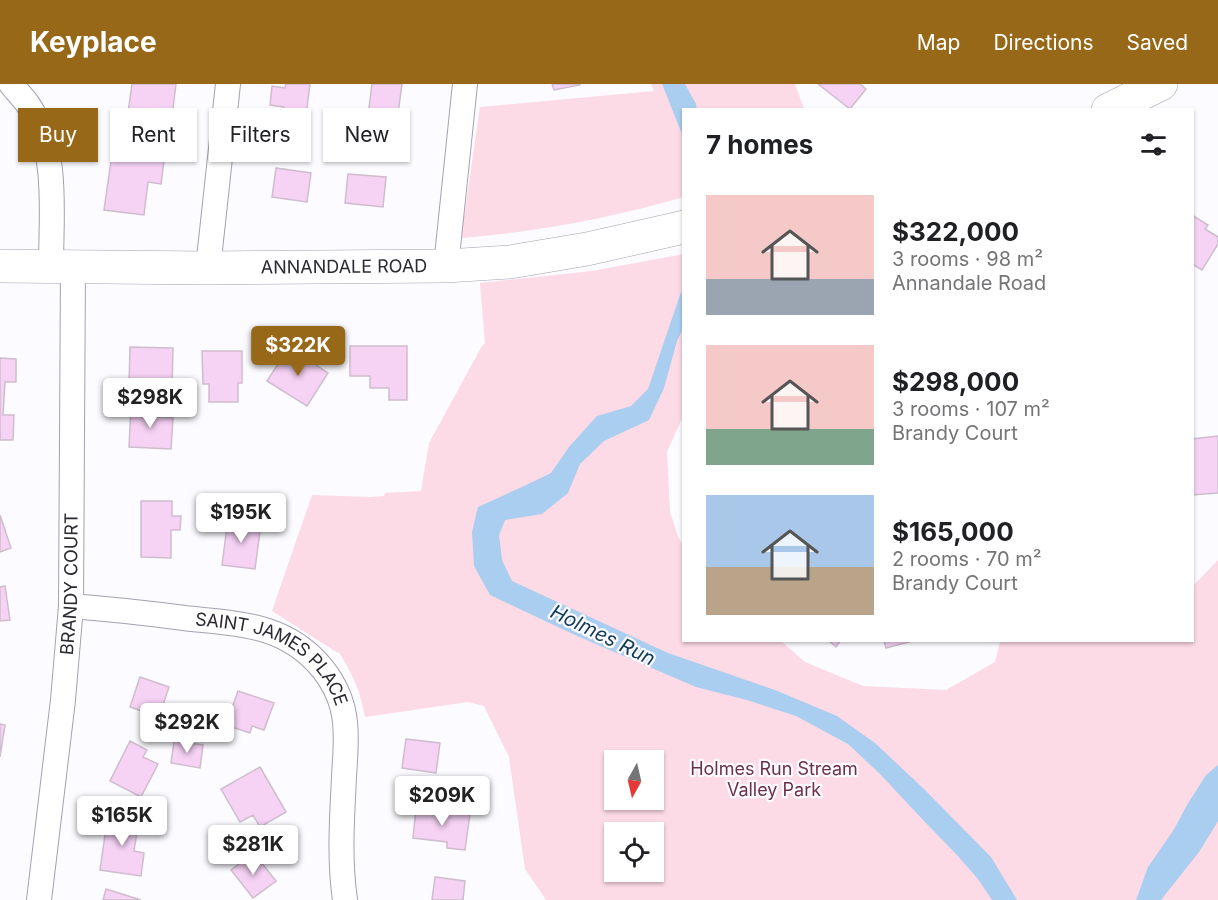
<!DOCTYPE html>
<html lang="en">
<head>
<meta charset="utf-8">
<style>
  :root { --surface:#fff; --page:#f2f2f2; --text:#202124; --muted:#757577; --accent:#966817 }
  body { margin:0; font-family:Inter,sans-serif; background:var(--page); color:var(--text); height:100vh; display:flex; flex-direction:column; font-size:22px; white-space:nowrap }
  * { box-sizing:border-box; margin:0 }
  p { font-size:20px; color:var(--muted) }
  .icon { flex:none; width:33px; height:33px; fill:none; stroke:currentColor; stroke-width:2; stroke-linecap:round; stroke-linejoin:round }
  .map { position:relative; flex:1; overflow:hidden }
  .drawer { position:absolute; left:682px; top:24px; width:512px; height:534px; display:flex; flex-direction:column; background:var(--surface); border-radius:0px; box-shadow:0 2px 4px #0004 }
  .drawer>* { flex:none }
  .banner { position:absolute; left:18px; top:24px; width:570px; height:54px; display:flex; gap:12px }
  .needle { width:39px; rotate:188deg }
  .buttons { position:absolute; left:604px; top:666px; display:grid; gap:12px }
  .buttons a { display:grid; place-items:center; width:60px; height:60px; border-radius:0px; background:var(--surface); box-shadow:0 2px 4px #0004; font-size:30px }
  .price { position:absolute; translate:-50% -51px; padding:0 14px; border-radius:6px; background:#fff; color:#222; font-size:20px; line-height:39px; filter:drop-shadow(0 2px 3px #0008) }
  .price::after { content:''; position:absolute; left:50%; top:36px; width:18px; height:14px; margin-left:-9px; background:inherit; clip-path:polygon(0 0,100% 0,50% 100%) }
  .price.active { background:var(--accent); color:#fff }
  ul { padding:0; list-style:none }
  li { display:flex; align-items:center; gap:18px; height:150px; padding:0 24px }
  li span { display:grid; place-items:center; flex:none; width:168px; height:120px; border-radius:0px; color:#555 }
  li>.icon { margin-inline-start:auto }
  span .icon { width:72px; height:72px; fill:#fffc; stroke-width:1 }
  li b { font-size:26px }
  h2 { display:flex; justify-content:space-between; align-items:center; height:72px; padding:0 24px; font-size:26px }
  .chip { padding:0 21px; border-radius:0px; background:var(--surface); box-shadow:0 2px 4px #0004; font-size:21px; line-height:54px }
  .chip.active { background:var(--accent); color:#fff }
  header { display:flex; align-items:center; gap:36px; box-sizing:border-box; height:84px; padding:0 30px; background:var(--accent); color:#fff }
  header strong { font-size:28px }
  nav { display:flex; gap:33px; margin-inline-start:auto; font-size:21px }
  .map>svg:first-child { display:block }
</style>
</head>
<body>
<header>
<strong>Keyplace</strong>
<nav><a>Map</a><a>Directions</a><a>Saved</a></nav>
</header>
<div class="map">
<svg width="1218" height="816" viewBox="0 0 1218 816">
  <rect width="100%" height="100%" fill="#fcfbff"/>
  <!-- green -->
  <path fill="#fcdae6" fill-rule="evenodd" d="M651 0H795L804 25 684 26V113C610 134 538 148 461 154L480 23 654 7Z
    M684 170V330L667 368 670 428 679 455 684 462V556L781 557 805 578 863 602 946 606 995 578 1000 557 1192 556 1193 502 1218 476V816H546L525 785 509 673 484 622 468 618 365 633C360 605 353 592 339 568L338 569 272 527 312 411 370 413 384 412 385 409 421 407 429 359 482 262 485 259 480 199 592 187ZM615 676H654V716H615ZM615 748H654V788H615Z"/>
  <!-- water -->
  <path fill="#aacef0" d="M662 0H685L696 20 697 25 684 26V55Z
    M684 203V243L677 257 664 304 649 336 604 357 580 380 568 409 542 430 505 436 499 451 502 476 512 497 668 569 775 606 837 632 875 659 923 704 991 773 1017 816H992L978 795 957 771 924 737 880 690 848 660 796 632 747 616 696 603 575 551 490 511 474 482 472 448 478 423 522 403 551 389 569 363 597 332 631 322 648 305 680 211Z
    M1218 681V737L1199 768 1161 816H1136L1148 783 1173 747 1187 721 1206 691Z"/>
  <!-- building -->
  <path fill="#f6d2f5" stroke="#cfbdce" stroke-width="1.5" d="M132 0H176L170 49 126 43Z
    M286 0H310L305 39 282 36 284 23 270 21 272 2 285 4Z
    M372 0H402L394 59 365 55Z
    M552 0H580V1L554 6Z
    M818 0H860L866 5 850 25Z
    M112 70 164 77 161 100 148 98 144 131 104 126Z
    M276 84 311 89 307 118 272 113Z
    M348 90 386 93 383 123 345 119Z
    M1192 131 1208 141 1205 145 1218 153V160L1202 186 1192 180Z
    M350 262H407V316H389V304H370V292H350Z
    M130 263 173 264 172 304 129 303Z
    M289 263 328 289 307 322 267 297Z
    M202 267H242V299H238V318H209V300H203Z
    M0 274 16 275V298H5L3 331H14L13 356H0Z
    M131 322 158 324 157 333 173 334 171 365 129 363Z
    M1218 352V409L1192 411V355Z
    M141 417H172V432H181L180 446H171V474L141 473Z
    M0 431 11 464 0 468Z
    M228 435 261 440 255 485 222 481Z
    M5 502 10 536 0 537V503Z
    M828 556H841L836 563Z
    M884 556H916L886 564Z
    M140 593 169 603 159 633 130 623Z
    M238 607 274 619 264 646 252 642 250 649 226 641Z
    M0 640 5 641 0 673Z
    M406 655 440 659 436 689 402 684Z
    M130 657 147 666 143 673 158 680 141 713 110 697Z
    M174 657 203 661 200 684 171 679Z
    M260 683 286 728 260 743 253 731 240 738 221 705Z
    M416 724 470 730 465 766 447 764V758L413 754Z
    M108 730 139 735 134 767 144 769 141 792 100 786Z
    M254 769 276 797 253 814 231 786Z
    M435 793 465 797 463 816H432Z
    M106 805 141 816H103Z"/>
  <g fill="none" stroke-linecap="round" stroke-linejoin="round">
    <defs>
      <g id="street">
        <path d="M11 0C16 7 24 14 29 22 59 68 51 130 51 183"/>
        <path d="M446 182 465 0"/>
        <path d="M208 184 228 0"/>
        <path id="s1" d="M71 522C109 525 147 529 184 534 237 540 285 539 322 584 334 599 343 618 345 638 347 656 345 674 344 693 342 734 339 775 345 816"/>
        <path id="s2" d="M39 816 63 616 71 522 73 183"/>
      </g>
      <g id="secondary">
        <path d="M1108 26 1161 0"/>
        <path id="s3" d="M0 182 208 184 446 182 510 178 587 165 684 143"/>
      </g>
    </defs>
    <!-- street casing -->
    <use href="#street" stroke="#a69fb4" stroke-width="26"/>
    <!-- secondary casing -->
    <use href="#secondary" stroke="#a69fb4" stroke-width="34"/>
    <!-- street -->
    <use href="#street" stroke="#fff" stroke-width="24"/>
    <!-- secondary -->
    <use href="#secondary" stroke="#fff" stroke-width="33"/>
  </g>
  <g text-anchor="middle" stroke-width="4.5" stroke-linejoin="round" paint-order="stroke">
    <!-- street labels -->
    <g font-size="18" fill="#2c2932" stroke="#fcfbff">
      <text dy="6" stroke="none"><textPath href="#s3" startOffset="344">ANNANDALE ROAD</textPath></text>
      <text dy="6" stroke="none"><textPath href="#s2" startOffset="318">BRANDY COURT</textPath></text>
      <text dy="6" stroke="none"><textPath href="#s1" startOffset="216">SAINT JAMES PLACE</textPath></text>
    </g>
    <!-- park labels -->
    <g font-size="18" fill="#6d304b" stroke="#fcfbff">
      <text x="774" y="691">Holmes Run Stream<tspan x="774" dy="21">Valley Park</tspan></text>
    </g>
    <!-- water labels -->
    <g font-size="20" font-style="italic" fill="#123b5b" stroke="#fcfbff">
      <text transform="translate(603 551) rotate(26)" y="7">Holmes Run</text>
    </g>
  </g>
</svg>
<div class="buttons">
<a><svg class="needle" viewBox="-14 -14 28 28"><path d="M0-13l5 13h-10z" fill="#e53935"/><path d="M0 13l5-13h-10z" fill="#757577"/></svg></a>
<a><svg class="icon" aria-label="locate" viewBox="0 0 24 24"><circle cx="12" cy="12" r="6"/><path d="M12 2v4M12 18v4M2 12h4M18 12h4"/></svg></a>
</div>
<b class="price active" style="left:298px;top:293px">$322K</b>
<b class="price" style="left:150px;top:345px">$298K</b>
<b class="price" style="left:241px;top:460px">$195K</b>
<b class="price" style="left:187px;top:670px">$292K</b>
<b class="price" style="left:442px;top:743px">$209K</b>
<b class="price" style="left:122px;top:763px">$165K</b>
<b class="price" style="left:253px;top:792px">$281K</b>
<div class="banner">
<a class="chip active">Buy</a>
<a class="chip">Rent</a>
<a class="chip">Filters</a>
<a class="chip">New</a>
</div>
<section class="drawer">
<h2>7 homes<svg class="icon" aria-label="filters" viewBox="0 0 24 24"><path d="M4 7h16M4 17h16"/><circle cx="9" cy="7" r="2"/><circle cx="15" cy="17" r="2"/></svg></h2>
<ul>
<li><span style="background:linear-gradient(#f6c9c9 70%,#9aa5b1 0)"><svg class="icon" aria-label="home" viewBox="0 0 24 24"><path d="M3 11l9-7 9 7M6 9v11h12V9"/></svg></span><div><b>$322,000</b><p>3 rooms · 98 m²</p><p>Annandale Road</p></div></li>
<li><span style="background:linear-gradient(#f6c9c9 70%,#7fa58c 0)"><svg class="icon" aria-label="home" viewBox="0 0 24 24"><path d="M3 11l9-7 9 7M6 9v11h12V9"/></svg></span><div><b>$298,000</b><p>3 rooms · 107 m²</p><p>Brandy Court</p></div></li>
<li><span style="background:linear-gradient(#a9c7e8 60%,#b9a48a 0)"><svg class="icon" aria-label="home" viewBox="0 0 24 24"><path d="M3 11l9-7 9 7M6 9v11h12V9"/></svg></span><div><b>$165,000</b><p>2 rooms · 70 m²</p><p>Brandy Court</p></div></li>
</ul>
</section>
</div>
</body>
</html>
